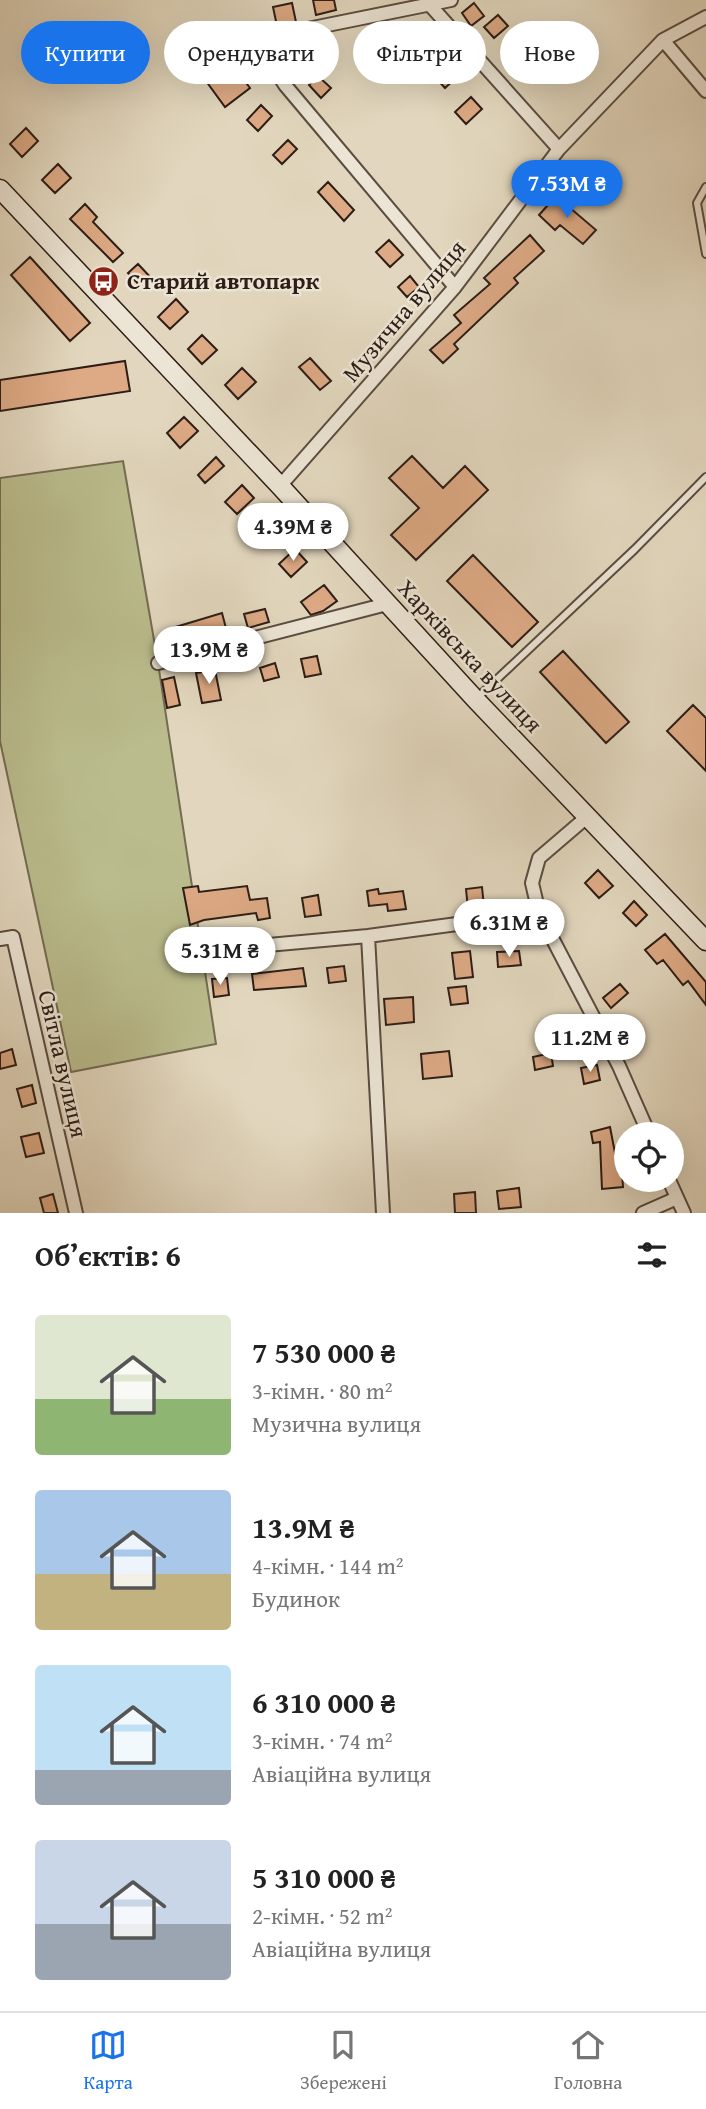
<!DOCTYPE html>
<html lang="uk">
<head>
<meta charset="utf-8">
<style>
  :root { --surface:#fff; --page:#f2f2f2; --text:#222; --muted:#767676; --line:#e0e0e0; --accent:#1a73e8 }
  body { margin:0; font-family:"Gentium Book Plus",serif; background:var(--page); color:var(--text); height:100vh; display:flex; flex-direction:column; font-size:26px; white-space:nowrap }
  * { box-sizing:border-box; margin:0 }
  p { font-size:23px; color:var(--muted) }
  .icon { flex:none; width:38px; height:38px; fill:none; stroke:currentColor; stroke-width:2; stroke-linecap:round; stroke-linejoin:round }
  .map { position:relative; height:1213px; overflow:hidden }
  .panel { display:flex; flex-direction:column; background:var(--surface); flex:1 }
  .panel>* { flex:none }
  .banner { position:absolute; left:21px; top:21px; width:665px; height:63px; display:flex; gap:14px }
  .tools { position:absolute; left:614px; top:1122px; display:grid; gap:14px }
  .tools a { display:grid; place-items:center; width:70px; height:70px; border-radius:50%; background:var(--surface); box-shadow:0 7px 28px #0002; font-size:35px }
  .price { position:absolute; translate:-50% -60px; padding:0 16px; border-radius:24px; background:#fff; color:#222; font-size:23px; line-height:46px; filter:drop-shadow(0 2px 4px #0008) }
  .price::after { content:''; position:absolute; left:50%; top:42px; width:21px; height:16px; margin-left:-10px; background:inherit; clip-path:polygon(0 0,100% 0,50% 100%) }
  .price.on { background:var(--accent); color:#fff }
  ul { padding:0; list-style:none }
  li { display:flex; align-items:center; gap:21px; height:175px; padding:0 35px }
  li span { display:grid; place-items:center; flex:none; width:196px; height:140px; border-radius:7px; color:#555 }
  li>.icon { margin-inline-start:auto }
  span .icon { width:84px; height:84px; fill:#fffc; stroke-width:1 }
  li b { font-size:30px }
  h2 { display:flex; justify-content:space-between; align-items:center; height:84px; padding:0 35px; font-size:30px }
  .tag { padding:0 24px; border-radius:32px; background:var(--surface); box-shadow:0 7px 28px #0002; font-size:24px; line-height:63px }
  .tag.on { background:var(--accent); color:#fff }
  .menu { display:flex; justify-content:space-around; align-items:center; height:98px; border-top:2px solid var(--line); background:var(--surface); font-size:19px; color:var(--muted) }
  .menu a { display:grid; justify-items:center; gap:4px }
  .menu .on { color:var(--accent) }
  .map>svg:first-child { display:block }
</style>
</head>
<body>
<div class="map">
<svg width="706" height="1213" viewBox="0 0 706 1213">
  <rect width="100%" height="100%" fill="#e2d7be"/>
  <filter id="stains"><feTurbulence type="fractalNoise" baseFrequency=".00286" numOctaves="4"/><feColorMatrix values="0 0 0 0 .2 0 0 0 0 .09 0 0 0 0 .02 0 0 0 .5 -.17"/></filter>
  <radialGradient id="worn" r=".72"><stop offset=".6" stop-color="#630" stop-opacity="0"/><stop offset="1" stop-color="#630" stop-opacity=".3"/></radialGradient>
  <!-- green -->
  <path fill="#babc8d" stroke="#746c52" stroke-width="2" d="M123 461 158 663 216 1044 71 1072 0 741V478Z"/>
  <!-- building -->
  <path fill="#ddaa85" stroke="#2d1d17" stroke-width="2" d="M313 0H334L336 10 316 15Z
    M292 3 296 22 277 26 273 7Z
    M474 3 484 16 471 26 462 13Z
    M498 15 508 26 494 38 484 27Z
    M413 27 457 77 445 88 417 57 412 62 395 44Z
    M226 40 229 57 203 62 200 44Z
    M298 40 318 60 308 71 288 50Z
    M231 63 250 88 225 107 206 81Z
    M318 76 331 88 321 98 309 85Z
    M471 97 482 109 466 124 455 112Z
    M261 105 272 116 258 131 247 120Z
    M26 128 38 141 22 157 10 144Z
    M288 140 297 149 282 164 273 155Z
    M58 164 71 178 55 193 42 180Z
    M328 182 354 210 344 221 318 192Z
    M556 196 596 230 583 244 560 225 555 230 539 215Z
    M85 204 97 217 93 222 123 253 113 262 70 219Z
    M530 235 544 251 514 278 518 283 454 344 458 349 443 363 430 350 461 323 454 315 490 284 484 278Z
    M389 240 403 255 390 267 376 252Z
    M30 257 90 323 70 341 11 275Z
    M138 264 153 280 143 289 128 273Z
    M410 276 419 287 407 297 398 287Z
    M176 299 188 312 170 329 158 317Z
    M202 335 217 350 202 364 188 349Z
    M310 358 331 381 320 390 299 367Z
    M125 361 130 391 0 411V380Z
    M242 368 256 382 238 399 225 385Z
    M184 417 198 431 180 448 167 433Z
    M412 456 443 488 465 466 488 490 416 560 391 535 419 508 389 478Z
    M216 457 224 466 205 483 198 475Z
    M242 485 254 498 237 514 225 502Z
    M266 517 279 531 264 545 251 531Z
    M295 549 307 562 291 577 279 564Z
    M473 555 538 622 512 647 447 581Z
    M324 585 337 601 323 611 311 615 301 602Z
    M265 609 269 622 248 628 244 614Z
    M222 613 227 632 203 638V634L173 642 169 629Z
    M563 651 629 722 606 743 540 672Z
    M317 656 321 674 305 677 301 659Z
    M275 663 279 677 264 681 260 668Z
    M215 670 221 700 202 703 196 673Z
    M174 677 180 705 167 708 162 680Z
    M693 705 706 718V771L667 731Z
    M598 870 613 886 599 898 585 883Z
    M198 886 199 892 247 886 250 900 267 898 270 918 258 920 256 913 204 920 190 925 183 888Z
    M482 887 484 907 468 909 466 889Z
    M378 889 379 894 403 891 406 909 388 911 387 904 369 906 367 891Z
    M318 895 321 915 305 917 302 898Z
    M634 901 647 915 636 926 623 913Z
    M665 934 706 982V1005L688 981 683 985 663 960 657 964 645 950Z
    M470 951 473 977 455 979 452 953Z
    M519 951 521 965 498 967 497 952Z
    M344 966 346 981 329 983 327 968Z
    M303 968 306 986 254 990 252 974Z
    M227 978 229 995 214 997 212 979Z
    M620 984 628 993 611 1008 603 998Z
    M466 986 468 1003 451 1005 448 988Z
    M413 997 414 1022 386 1025 384 999Z
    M12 1049 16 1065 0 1069V1053Z
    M449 1051 452 1076 423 1079 421 1054Z
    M551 1053 553 1066 535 1070 533 1057Z
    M597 1065 600 1080 584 1084 581 1068Z
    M32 1085 36 1103 22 1107 17 1089Z
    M610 1127 616 1158 621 1157 623 1187 602 1189 600 1142 593 1143 591 1132Z
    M39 1133 44 1153 26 1157 21 1137Z
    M519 1188 521 1207 499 1209 497 1191Z
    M475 1192 476 1213H455L454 1194Z
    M53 1194 58 1213H44L40 1198Z"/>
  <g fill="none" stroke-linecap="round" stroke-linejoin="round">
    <defs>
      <path id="lane" d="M706 187 697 203 706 254
        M477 698 635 549 706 477"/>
      <path id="street" d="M451 0 278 35 261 48 285 85 455 287
        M429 4 559 149
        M663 40 706 91
        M280 486 455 287 559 149 663 40 706 17
        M158 663 387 604
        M588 816 539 858 532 883 539 913 619 1066 649 1134
        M368 936 383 1213
        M0 939 13 937 76 1213
        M201 951 368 936 539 913
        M669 1180 684 1213
        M643 1213 677 1198"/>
      <path id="secondary" d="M0 189 280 486 476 700 706 941"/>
    </defs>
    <!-- lane casing -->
    <use href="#lane" stroke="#5a4c41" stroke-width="10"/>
    <!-- street casing -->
    <use href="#street" stroke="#5a4c41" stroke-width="16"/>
    <!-- secondary casing -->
    <use href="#secondary" stroke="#2d1d17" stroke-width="21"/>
    <!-- lane -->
    <use href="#lane" stroke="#ece5d5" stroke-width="6"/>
    <!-- street -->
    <use href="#street" stroke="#ece5d5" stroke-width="12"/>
    <!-- secondary -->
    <use href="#secondary" stroke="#ece5d5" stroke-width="18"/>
  </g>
  <!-- icons -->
  <defs>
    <symbol id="bus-disc" viewBox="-11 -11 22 22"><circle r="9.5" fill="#8f2418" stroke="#ece5d5"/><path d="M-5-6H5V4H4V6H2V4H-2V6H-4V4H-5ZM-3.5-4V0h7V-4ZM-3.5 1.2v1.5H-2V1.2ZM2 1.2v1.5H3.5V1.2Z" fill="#fff"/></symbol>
  </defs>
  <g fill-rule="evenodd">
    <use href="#bus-disc" x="86" y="264" width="35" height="35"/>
  </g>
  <g text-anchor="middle" stroke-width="5" stroke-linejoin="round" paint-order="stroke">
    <!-- poi labels -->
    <g font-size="24" font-weight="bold" fill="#2d1d17" stroke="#ece5d5" text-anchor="start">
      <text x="127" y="289">Старий автопарк</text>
    </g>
    <!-- street labels -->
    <g font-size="24" fill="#2d1d17" stroke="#ece5d5">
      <text transform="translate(404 311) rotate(-50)" y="8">Музична вулиця</text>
      <text transform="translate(470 656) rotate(47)" y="8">Харківська вулиця</text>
      <text transform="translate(63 1064) rotate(77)" y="8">Світла вулиця</text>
    </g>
  </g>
  <rect width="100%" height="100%" filter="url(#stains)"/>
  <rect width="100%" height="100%" fill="url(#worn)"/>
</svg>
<div class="tools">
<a><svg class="icon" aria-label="locate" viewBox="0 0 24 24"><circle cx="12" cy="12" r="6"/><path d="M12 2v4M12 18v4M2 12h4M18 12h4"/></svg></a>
</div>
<b class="price on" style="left:567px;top:220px">7.53M ₴</b>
<b class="price" style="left:293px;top:563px">4.39M ₴</b>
<b class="price" style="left:209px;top:686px">13.9M ₴</b>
<b class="price" style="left:509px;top:959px">6.31M ₴</b>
<b class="price" style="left:220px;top:987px">5.31M ₴</b>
<b class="price" style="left:590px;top:1074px">11.2M ₴</b>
<div class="banner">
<a class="tag on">Купити</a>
<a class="tag">Орендувати</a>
<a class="tag">Фільтри</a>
<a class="tag">Нове</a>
</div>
</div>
<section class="panel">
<h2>Об’єктів: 6<svg class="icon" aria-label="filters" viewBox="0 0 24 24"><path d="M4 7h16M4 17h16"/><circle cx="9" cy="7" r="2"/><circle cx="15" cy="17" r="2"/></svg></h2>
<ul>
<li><span style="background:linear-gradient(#dfe7d0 60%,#8fb573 0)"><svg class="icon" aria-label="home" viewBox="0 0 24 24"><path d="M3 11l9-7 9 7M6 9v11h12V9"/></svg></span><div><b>7 530 000 ₴</b><p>3-кімн. · 80 m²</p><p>Музична вулиця</p></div></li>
<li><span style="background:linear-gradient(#a9c7e8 60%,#c2b280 0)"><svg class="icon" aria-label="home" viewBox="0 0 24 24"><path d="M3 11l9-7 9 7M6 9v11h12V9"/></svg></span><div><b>13.9M ₴</b><p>4-кімн. · 144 m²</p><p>Будинок</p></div></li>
<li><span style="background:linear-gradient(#bfe0f5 75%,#9aa5b1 0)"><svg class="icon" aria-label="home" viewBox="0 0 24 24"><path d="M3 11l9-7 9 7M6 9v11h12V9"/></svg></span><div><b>6 310 000 ₴</b><p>3-кімн. · 74 m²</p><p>Авіаційна вулиця</p></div></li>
<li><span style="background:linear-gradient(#c9d6e8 60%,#9aa5b1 0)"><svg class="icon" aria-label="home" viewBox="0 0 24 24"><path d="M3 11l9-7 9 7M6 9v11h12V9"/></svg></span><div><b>5 310 000 ₴</b><p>2-кімн. · 52 m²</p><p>Авіаційна вулиця</p></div></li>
</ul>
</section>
<nav class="menu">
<a class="on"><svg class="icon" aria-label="map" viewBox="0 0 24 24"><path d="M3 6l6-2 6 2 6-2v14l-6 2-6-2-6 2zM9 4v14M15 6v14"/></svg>Карта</a>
<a><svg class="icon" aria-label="saved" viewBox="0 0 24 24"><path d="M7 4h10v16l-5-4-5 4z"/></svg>Збережені</a>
<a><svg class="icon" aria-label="home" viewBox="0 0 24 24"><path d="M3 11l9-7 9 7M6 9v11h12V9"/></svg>Головна</a>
</nav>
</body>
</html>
